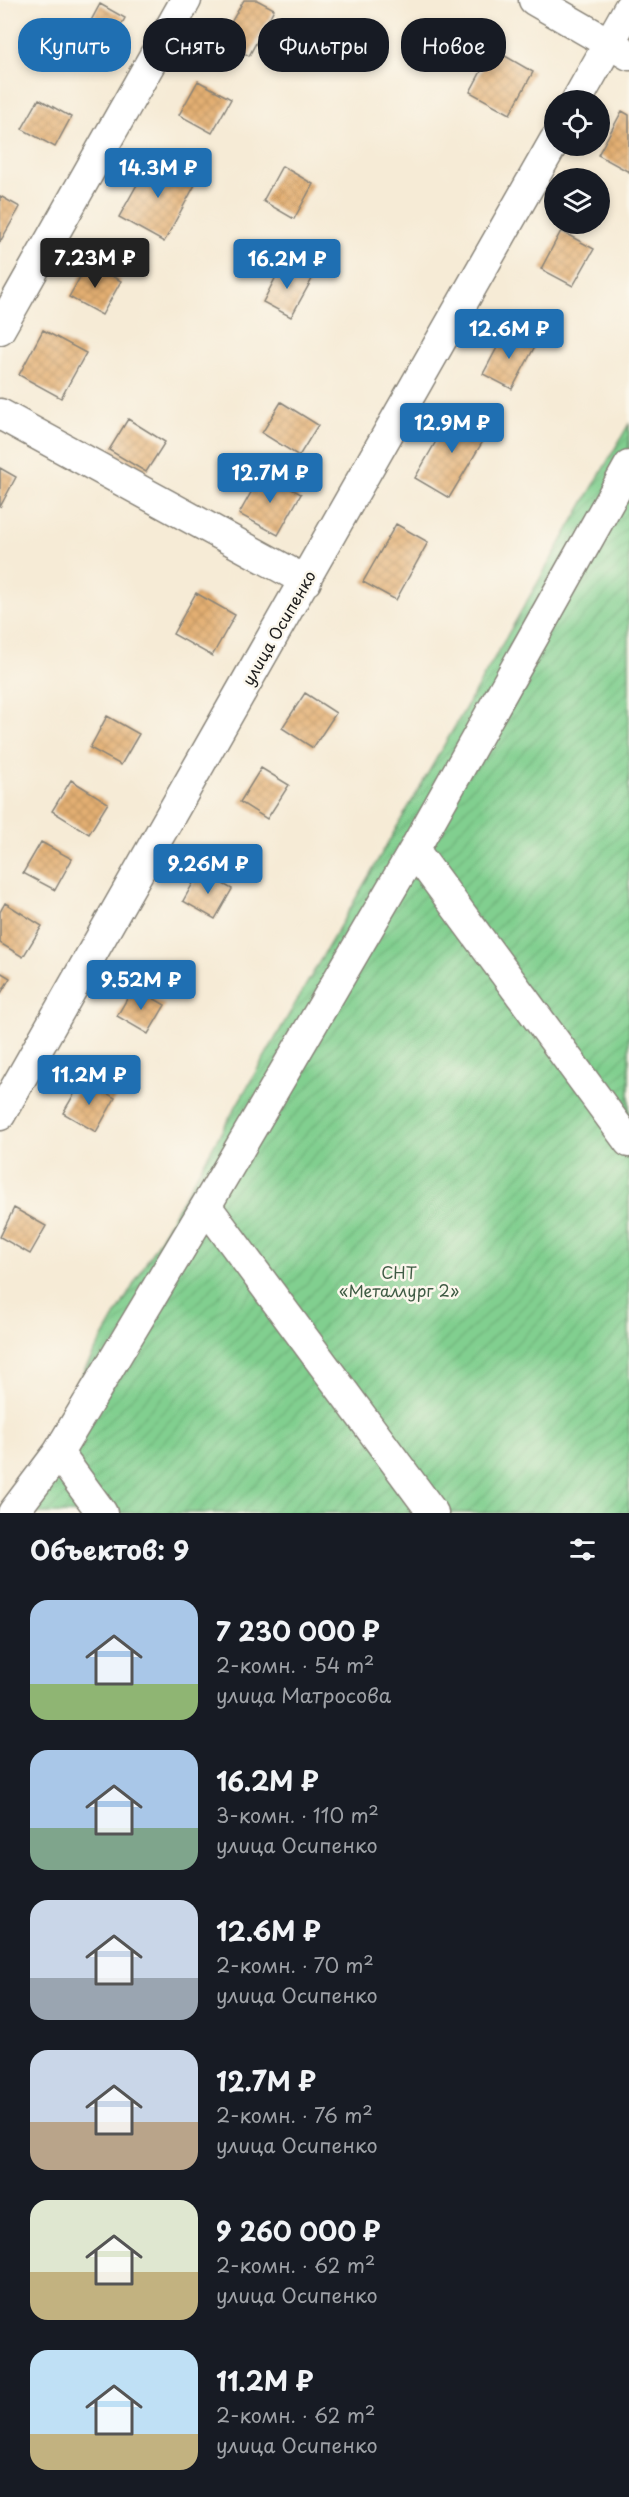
<!DOCTYPE html>
<html lang="ru">
<head>
<meta charset="utf-8">
<style>
  :root { --surface:#171b24; --page:#242831; --text:#f1f3f6; --muted:#9ea1a6; --accent:#1f6fb2 }
  body { margin:0; font-family:"Playpen Sans",sans-serif; background:var(--page); color:var(--text); height:100vh; display:flex; flex-direction:column; font-size:22px; white-space:nowrap }
  * { box-sizing:border-box; margin:0 }
  p { font-size:20px; color:var(--muted) }
  .icon { flex:none; width:33px; height:33px; fill:none; stroke:currentColor; stroke-width:2; stroke-linecap:round; stroke-linejoin:round }
  .map { position:relative; height:1513px; overflow:hidden }
  .side { display:flex; flex-direction:column; background:var(--surface); flex:1 }
  .side>* { flex:none }
  .banner { position:absolute; left:18px; top:18px; width:594px; height:54px; display:flex; gap:12px }
  .controls { position:absolute; left:544px; top:90px; display:grid; gap:12px }
  .controls a { display:grid; place-items:center; width:66px; height:66px; border-radius:50%; background:var(--surface); box-shadow:0 3px 9px #0003; font-size:30px }
  .price { position:absolute; translate:-50% -51px; padding:0 14px; border-radius:6px; background:var(--accent); color:#fff; font-size:20px; line-height:39px; filter:drop-shadow(0 2px 3px #0008) }
  .price::after { content:''; position:absolute; left:50%; top:36px; width:18px; height:14px; margin-left:-9px; background:inherit; clip-path:polygon(0 0,100% 0,50% 100%) }
  .price.on { background:#222; color:#fff }
  ul { padding:0; list-style:none }
  li { display:flex; align-items:center; gap:18px; height:150px; padding:0 30px }
  li span { display:grid; place-items:center; flex:none; width:168px; height:120px; border-radius:18px; color:#555 }
  li>.icon { margin-inline-start:auto }
  span .icon { width:72px; height:72px; fill:#fffc; stroke-width:1 }
  li b { font-size:26px }
  h2 { display:flex; justify-content:space-between; align-items:center; height:72px; padding:0 30px; font-size:26px }
  .chip { padding:0 21px; border-radius:24px; background:var(--surface); box-shadow:0 3px 9px #0003; font-size:21px; line-height:54px }
  .chip.on { background:var(--accent); color:#fff }
  .map>svg:first-child { display:block }
</style>
</head>
<body>
<div class="map">
<svg width="629" height="1513" viewBox="0 0 629 1513">
  <defs>
    <pattern id="garden-furrows" width="10" height="10" patternUnits="userSpaceOnUse" patternTransform="scale(1.5)"><rect width="10" height="10" fill="#81cf8f"/><path d="M-1 1l2-2M0 10L10 0M9 11l2-2" fill="none" stroke="#6fb17b"/></pattern>
    <pattern id="building-cross-hatch" width="8" height="8" patternUnits="userSpaceOnUse" patternTransform="scale(1.5)"><rect width="8" height="8" fill="#e3af72"/><path d="M0 0l8 8M0 8l8-8" fill="none" stroke="#c29662"/></pattern>
  </defs>
  <rect width="100%" height="100%" fill="#fbf7ec"/>
  <filter id="ink" filterUnits="userSpaceOnUse"><feTurbulence type="fractalNoise" baseFrequency=".0167" numOctaves="2"/><feDisplacementMap in="SourceGraphic" scale="12" xChannelSelector="R" yChannelSelector="G"/><feConvolveMatrix kernelMatrix="1 2 1 2 8 2 1 2 1" color-interpolation-filters="sRGB"/></filter>
  <filter id="wash" filterUnits="userSpaceOnUse"><feTurbulence type="fractalNoise" baseFrequency=".008" numOctaves="4" result="noise"/><feDisplacementMap in="SourceGraphic" scale="24" xChannelSelector="R" yChannelSelector="G"/><feGaussianBlur stdDeviation="1.35" result="paint"/><feColorMatrix in="noise" values="0 0 0 0 0 0 0 0 0 0 0 0 0 0 0 0 0 1.4 0 .05"/><feComposite in="paint" operator="in"/></filter>
  <g filter="url(#wash)">
    <rect width="100%" height="100%" fill="#f6ebd6"/>
    <!-- garden -->
    <path fill="url(#garden-furrows)" stroke="#4e7656" stroke-width="1.5" d="M629 424V1513H2Z"/>
    <g id="blocks">
      <!-- building -->
      <path fill="url(#building-cross-hatch)" d="M244 0H257L274 9 249 56 221 40Z
        M100 4 125 18 99 66 74 52Z
        M493 49 533 72 510 114 470 92Z
        M198 81 231 99 212 133 179 115Z
        M39 99 71 117 55 147 22 129Z
        M622 111 629 115V172L598 155Z
        M153 156 197 181 164 242 119 217Z
        M282 166 313 184 294 219 263 201Z
        M0 196 20 207 0 242Z
        M561 231 594 249 573 286 541 269Z
        M88 263 121 281 102 315 69 297Z
        M283 263 312 279 291 317 263 302Z
        M43 330 86 353 61 398 19 375Z
        M506 331 535 346 512 389 483 374Z
        M281 402 318 425 299 456 262 433Z
        M454 410 489 431 449 498 415 478Z
        M128 419 165 442 146 472 109 450Z
        M0 468 16 477 0 507Z
        M262 473 301 494 278 535 239 514Z
        M396 524 428 542 396 600 363 582Z
        M196 593 235 615 212 656 173 634Z
        M305 693 336 713 313 748 282 728Z
        M107 716 139 734 121 765 90 748Z
        M261 768 289 785 267 819 240 802Z
        M71 780 108 803 89 834 52 811Z
        M41 842 72 859 55 890 23 873Z
        M200 871 232 889 215 919 183 901Z
        M5 903 42 926 23 957 0 943V912Z
        M0 972 10 978 0 995Z
        M134 987 165 1005 148 1034 117 1016Z
        M83 1079 115 1098 96 1132 63 1113Z
        M14 1208 46 1226 30 1254 0 1237Z"/>
    </g>
  </g>
  <g filter="url(#ink)">
    <use href="#blocks" fill-opacity="0" stroke="#898479" stroke-width="1.5"/>
    <g fill="none" stroke-linecap="round" stroke-linejoin="round">
      <defs>
        <path id="minor" d="M534 0 629 55
          M577 100 629 8
          M0 329 186 0
          M0 414 306 581
          M414 850 629 1142
          M0 1115 555 140
          M206 1206 433 1513
          M58 1453 102 1513
          M13 1513 58 1453 206 1206 414 850 629 466"/>
      </defs>
      <!-- minor casing -->
      <use href="#minor" stroke="#898479" stroke-width="33"/>
      <!-- minor -->
      <use href="#minor" stroke="#fff" stroke-width="30"/>
    </g>
  </g>
  <g text-anchor="middle" stroke-width="5" stroke-linejoin="round" paint-order="stroke">
    <!-- street labels -->
    <g font-size="16" fill="#1c1c1c" stroke="#fbf7ec">
      <text transform="translate(279 628) rotate(-60)" y="6">улица Осипенко</text>
    </g>
    <!-- park labels -->
    <g font-size="16" fill="#3f5b44" stroke="#fbf7ec">
      <text x="399" y="1279">СНТ<tspan x="399" dy="18">«Металлург 2»</tspan></text>
    </g>
  </g>
</svg>
<div class="controls">
<a><svg class="icon" aria-label="locate" viewBox="0 0 24 24"><circle cx="12" cy="12" r="6"/><path d="M12 2v4M12 18v4M2 12h4M18 12h4"/></svg></a>
<a><svg class="icon" aria-label="layers" viewBox="0 0 24 24"><path d="M12 4l9 5-9 5-9-5zM3 14l9 5 9-5"/></svg></a>
</div>
<b class="price" style="left:158px;top:199px">14.3M ₽</b>
<b class="price on" style="left:95px;top:289px">7.23M ₽</b>
<b class="price" style="left:287px;top:290px">16.2M ₽</b>
<b class="price" style="left:509px;top:360px">12.6M ₽</b>
<b class="price" style="left:452px;top:454px">12.9M ₽</b>
<b class="price" style="left:270px;top:504px">12.7M ₽</b>
<b class="price" style="left:208px;top:895px">9.26M ₽</b>
<b class="price" style="left:141px;top:1011px">9.52M ₽</b>
<b class="price" style="left:89px;top:1106px">11.2M ₽</b>
<div class="banner">
<a class="chip on">Купить</a>
<a class="chip">Снять</a>
<a class="chip">Фильтры</a>
<a class="chip">Новое</a>
</div>
</div>
<section class="side">
<h2>Объектов: 9<svg class="icon" aria-label="filters" viewBox="0 0 24 24"><path d="M4 7h16M4 17h16"/><circle cx="9" cy="7" r="2"/><circle cx="15" cy="17" r="2"/></svg></h2>
<ul>
<li><span style="background:linear-gradient(#a9c7e8 70%,#8fb573 0)"><svg class="icon" aria-label="home" viewBox="0 0 24 24"><path d="M3 11l9-7 9 7M6 9v11h12V9"/></svg></span><div><b>7 230 000 ₽</b><p>2-комн. · 54 m²</p><p>улица Матросова</p></div></li>
<li><span style="background:linear-gradient(#a9c7e8 65%,#7fa58c 0)"><svg class="icon" aria-label="home" viewBox="0 0 24 24"><path d="M3 11l9-7 9 7M6 9v11h12V9"/></svg></span><div><b>16.2M ₽</b><p>3-комн. · 110 m²</p><p>улица Осипенко</p></div></li>
<li><span style="background:linear-gradient(#c9d6e8 65%,#9aa5b1 0)"><svg class="icon" aria-label="home" viewBox="0 0 24 24"><path d="M3 11l9-7 9 7M6 9v11h12V9"/></svg></span><div><b>12.6M ₽</b><p>2-комн. · 70 m²</p><p>улица Осипенко</p></div></li>
<li><span style="background:linear-gradient(#c9d6e8 60%,#b9a48a 0)"><svg class="icon" aria-label="home" viewBox="0 0 24 24"><path d="M3 11l9-7 9 7M6 9v11h12V9"/></svg></span><div><b>12.7M ₽</b><p>2-комн. · 76 m²</p><p>улица Осипенко</p></div></li>
<li><span style="background:linear-gradient(#dfe7d0 60%,#c2b280 0)"><svg class="icon" aria-label="home" viewBox="0 0 24 24"><path d="M3 11l9-7 9 7M6 9v11h12V9"/></svg></span><div><b>9 260 000 ₽</b><p>2-комн. · 62 m²</p><p>улица Осипенко</p></div></li>
<li><span style="background:linear-gradient(#bfe0f5 70%,#c2b280 0)"><svg class="icon" aria-label="home" viewBox="0 0 24 24"><path d="M3 11l9-7 9 7M6 9v11h12V9"/></svg></span><div><b>11.2M ₽</b><p>2-комн. · 62 m²</p><p>улица Осипенко</p></div></li>
</ul>
</section>
</body>
</html>
